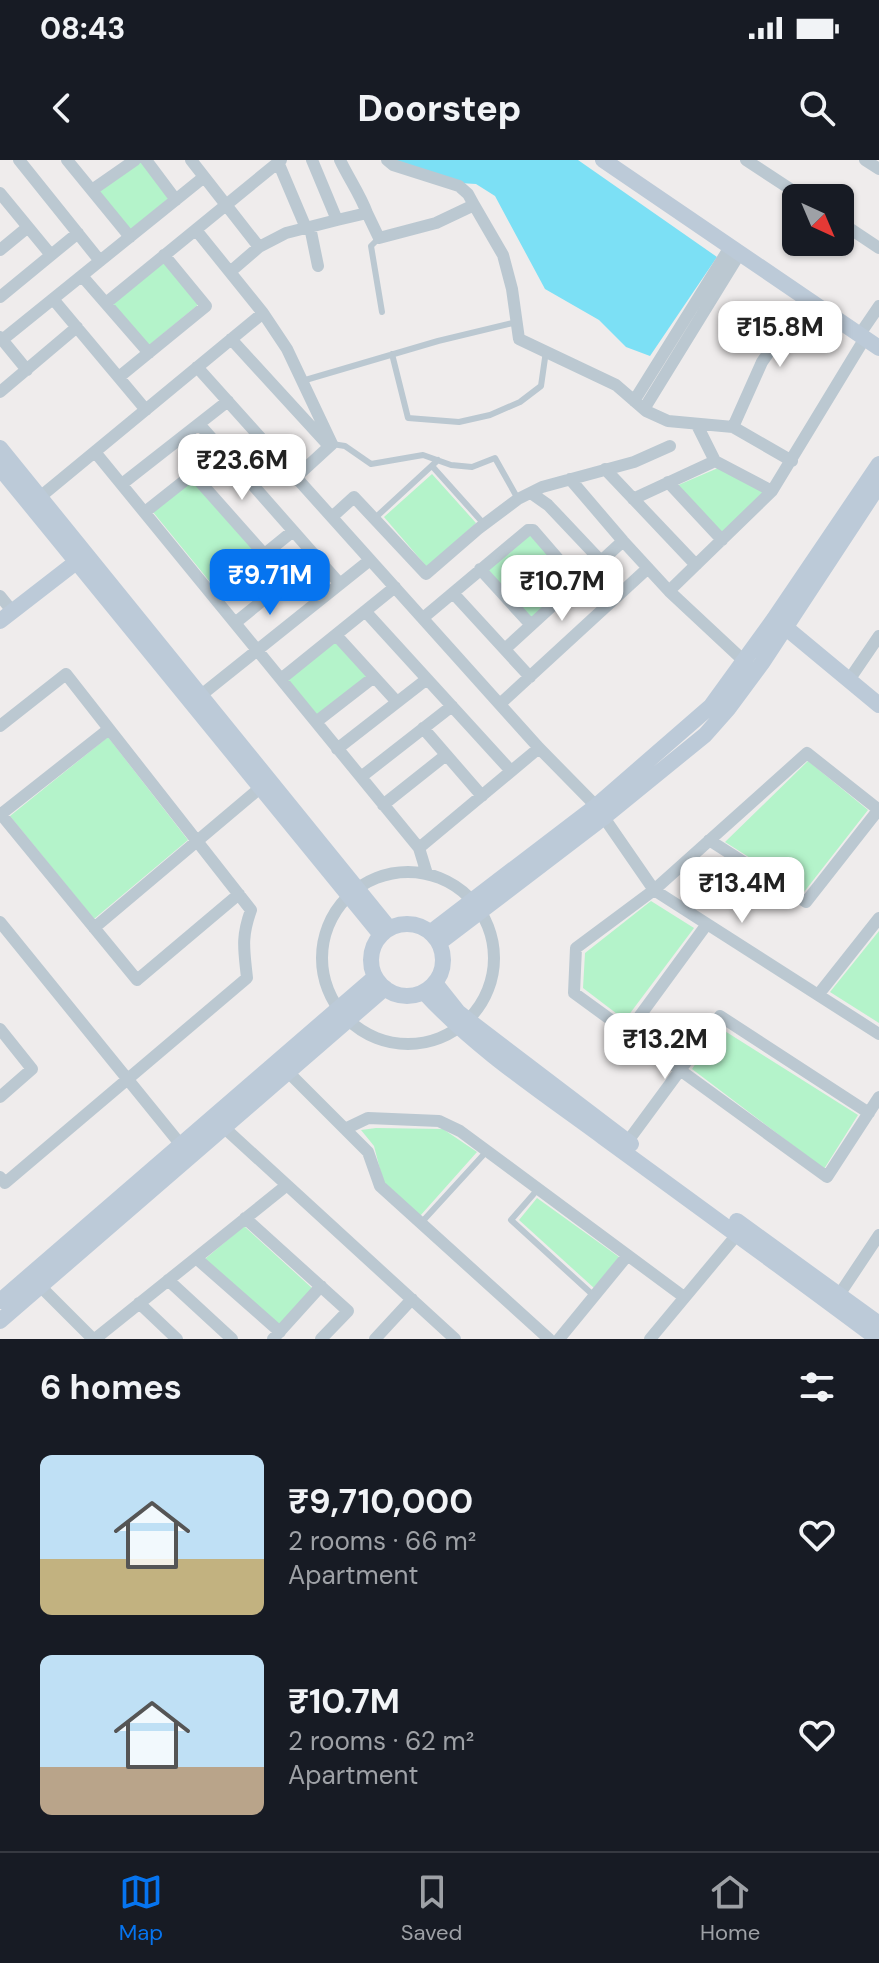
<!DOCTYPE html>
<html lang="en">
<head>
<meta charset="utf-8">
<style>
  :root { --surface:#171b24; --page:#20242c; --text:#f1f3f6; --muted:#9ea1a6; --line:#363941; --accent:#0674ef }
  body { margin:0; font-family:"DM Sans",sans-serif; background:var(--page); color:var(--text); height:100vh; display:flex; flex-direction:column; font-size:30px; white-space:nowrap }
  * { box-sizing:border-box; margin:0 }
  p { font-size:26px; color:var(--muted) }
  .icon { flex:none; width:44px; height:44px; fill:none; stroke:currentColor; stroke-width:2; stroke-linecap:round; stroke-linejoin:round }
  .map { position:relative; height:1179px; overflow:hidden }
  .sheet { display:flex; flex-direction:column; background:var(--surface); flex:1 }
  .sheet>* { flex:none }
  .needle { width:52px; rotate:136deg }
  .tools { position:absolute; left:782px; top:24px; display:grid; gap:16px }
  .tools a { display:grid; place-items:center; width:72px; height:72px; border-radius:12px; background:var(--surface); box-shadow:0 2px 6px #0004; font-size:40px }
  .price { position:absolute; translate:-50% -68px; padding:0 18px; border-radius:16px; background:#fff; color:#222; font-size:26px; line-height:52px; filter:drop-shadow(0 2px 4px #0008) }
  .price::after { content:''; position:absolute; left:50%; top:48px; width:24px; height:18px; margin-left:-12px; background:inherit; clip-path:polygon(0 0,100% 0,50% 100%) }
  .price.on { background:var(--accent); color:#fff }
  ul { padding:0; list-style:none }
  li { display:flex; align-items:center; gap:24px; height:200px; padding:0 40px }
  li span { display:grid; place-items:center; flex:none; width:224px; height:160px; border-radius:12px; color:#555 }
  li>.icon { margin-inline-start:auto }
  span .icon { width:96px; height:96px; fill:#fffc; stroke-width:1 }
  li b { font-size:34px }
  h2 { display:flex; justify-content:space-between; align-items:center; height:96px; padding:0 40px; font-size:34px }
  .status { display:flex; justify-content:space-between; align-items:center; height:56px; padding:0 40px; background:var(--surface); direction:ltr }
  .status svg { height:22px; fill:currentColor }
  header { display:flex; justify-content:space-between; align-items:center; height:104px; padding:0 40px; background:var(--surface); font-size:36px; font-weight:800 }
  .menu { display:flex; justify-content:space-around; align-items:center; height:112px; border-top:2px solid var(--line); background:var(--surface); font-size:22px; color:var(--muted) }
  .menu a { display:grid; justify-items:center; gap:4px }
  .menu .on { color:var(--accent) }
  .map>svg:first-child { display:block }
</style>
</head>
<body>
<div class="status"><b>08:43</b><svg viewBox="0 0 49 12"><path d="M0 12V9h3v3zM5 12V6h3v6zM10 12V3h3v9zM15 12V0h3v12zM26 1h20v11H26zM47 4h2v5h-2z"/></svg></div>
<header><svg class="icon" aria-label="back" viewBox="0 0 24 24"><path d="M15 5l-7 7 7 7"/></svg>Doorstep<svg class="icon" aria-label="search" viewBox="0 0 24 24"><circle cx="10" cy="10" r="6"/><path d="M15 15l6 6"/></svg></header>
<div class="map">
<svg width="879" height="1179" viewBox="0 0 879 1179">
  <rect width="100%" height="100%" fill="#efecec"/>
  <!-- green -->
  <path fill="#b4f3ca" d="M142 0 169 38 130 70 97 30Z
    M164 102 199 144 148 186 113 144Z
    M718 308 765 333 722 374 676 326Z
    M432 314 476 363 427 407 384 357Z
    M193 319 257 393 215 428 153 352Z
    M529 374 573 422 531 459 486 409Z
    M337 479 370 517 319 557 287 519Z
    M108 577 188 680 94 759 10 656Z
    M808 601 868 650 804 732 725 682Z
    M651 741 694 768 625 860 583 828 585 793Z
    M879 771V863L830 832Z
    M720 868 858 955 824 1009 692 909Z
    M376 968 443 969 477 992 420 1056 383 1021 374 986 361 970Z
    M537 1038 619 1097 594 1128 519 1060Z
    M244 1066 313 1129 279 1166 205 1099Z"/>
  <!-- water -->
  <path fill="#7ce0f5" d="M387 0H578L717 97 650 196 626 187 599 160 545 129 495 36 476 24 443 22Z"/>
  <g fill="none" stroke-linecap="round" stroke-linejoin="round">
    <!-- lane -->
    <path stroke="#bbc8d1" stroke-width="6" d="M379 78 371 86 382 152
      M392 194 408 258 459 262 490 255 520 242 541 226 546 191
      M302 221 438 181 517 162
      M332 284 345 286 371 304 423 295 451 305 472 307 495 298 518 339
      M432 306 484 364
      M375 358 438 300
      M538 1029 511 1060 593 1135
      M421 1063 486 992"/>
    <!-- street -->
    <path stroke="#bbc8d1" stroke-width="12" d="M19 0 100 101
      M67 0 130 77
      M146 0 176 40
      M191 0 259 87
      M312 0 337 60 367 53 379 78 436 63 474 45 503 95 512 129 519 179 616 225 646 251 668 261 733 267 792 301
      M340 0C349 19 360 34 367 53
      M387 0 393 5 459 26 468 34 474 45
      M746 0 804 38
      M865 0 879 9
      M278 2 306 68
      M92 30 135 0
      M0 33 51 95
      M840 62 879 88
      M310 67 318 106
      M196 70 263 153 287 189 332 284 296 317
      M0 90 28 67
      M230 112 259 87 286 73 337 60
      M82 116 149 193
      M0 137 78 73
      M53 139 146 250
      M106 143 281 0
      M860 174 879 146
      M0 177 27 210
      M231 179 329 286
      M2 180 204 17
      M197 207 539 588 596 646 654 730 879 874
      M119 217 206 146 164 95
      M0 232 77 167
      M634 241 730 87
      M644 249 740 93
      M199 264 340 424
      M697 265 715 301 772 331
      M733 267 762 202 806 138
      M95 292 419 688 427 714
      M605 309 696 405
      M193 314 264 394
      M570 319 623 381 669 431 744 501
      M668 322 722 380
      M122 324 228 241
      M531 333 548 345 601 401
      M40 337 263 153
      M633 339 715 301
      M145 352 222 291
      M332 357 354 337 426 414 478 369 518 339 542 327 634 302 670 286
      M480 409 531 465
      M669 431 772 331 865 178
      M453 433 530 517
      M0 436 13 452
      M213 436 293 371
      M365 451 511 611
      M423 458 528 370H533L578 422
      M235 463 316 397
      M336 475 397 542
      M505 489 623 381
      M281 519 395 427
      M849 520 879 476
      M195 540 370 400
      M500 544 648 408
      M316 562 374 517
      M0 566 66 514 251 750C241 778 244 789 247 818L5 1023 0 1017
      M423 568 482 636
      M337 589 427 519
      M361 617 452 546
      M383 645 446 595
      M879 650 807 593 654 730 576 788 574 833 827 1017 879 937
      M0 653 137 820 239 734
      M1 654 109 569
      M709 680 806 742 879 649
      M419 688 539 588
      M322 798a86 86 0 1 1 172 0a86 86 0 1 1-172 0Z
      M0 762 181 985
      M94 768 266 623
      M818 835 879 758
      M0 869 32 909 0 937
      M628 872 707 764
      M288 912 368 992 380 1026 549 1179
      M218 962 455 1179
      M345 969 368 958 439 961 460 971 684 1137
      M628 981 720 856 869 953
      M245 1058 348 1151 321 1179
      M196 1098 280 1172
      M168 1120 232 1179
      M36 1122 93 1179
      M839 1135 879 1075
      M139 1143 177 1179
      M95 1179 287 1025
      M273 1179 321 1126
      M375 1179 412 1139
      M559 1179 627 1096
      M650 1179 740 1071"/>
    <!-- secondary -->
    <path stroke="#bccad8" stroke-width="16" d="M603 0 879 188
      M0 288 389 768
      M0 308 381 775
      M0 461 84 396
      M779 462 879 545
      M371 800a36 36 0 1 1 72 0a36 36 0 1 1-72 0Z
      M431 772 596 646 711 546 774 459 879 304
      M439 783 603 658 705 575 728 549 762 503 879 325
      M435 823 458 852 468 860 631 984
      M424 832C475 888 542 932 603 977 695 1044 787 1111 878 1179
      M737 1061 879 1164
      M0 1141 375 817
      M0 1161 385 828"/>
  </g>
</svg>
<div class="tools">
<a><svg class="needle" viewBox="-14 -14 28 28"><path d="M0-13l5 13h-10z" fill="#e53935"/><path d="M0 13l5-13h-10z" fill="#9ea1a6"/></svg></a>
</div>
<b class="price" style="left:780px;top:209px">₹15.8M</b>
<b class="price" style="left:242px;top:342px">₹23.6M</b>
<b class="price on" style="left:270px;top:457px">₹9.71M</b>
<b class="price" style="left:562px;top:463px">₹10.7M</b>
<b class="price" style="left:742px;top:765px">₹13.4M</b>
<b class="price" style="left:665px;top:921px">₹13.2M</b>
</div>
<section class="sheet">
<h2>6 homes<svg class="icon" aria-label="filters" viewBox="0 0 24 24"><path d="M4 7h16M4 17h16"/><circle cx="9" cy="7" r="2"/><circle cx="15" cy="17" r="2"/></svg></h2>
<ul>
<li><span style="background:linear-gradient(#bfe0f5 65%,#c2b280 0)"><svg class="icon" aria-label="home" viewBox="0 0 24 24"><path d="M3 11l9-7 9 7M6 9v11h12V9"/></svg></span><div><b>₹9,710,000</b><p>2 rooms · 66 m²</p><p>Apartment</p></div><svg class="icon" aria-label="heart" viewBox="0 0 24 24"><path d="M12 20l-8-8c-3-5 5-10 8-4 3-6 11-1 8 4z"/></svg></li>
<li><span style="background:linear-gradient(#bfe0f5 70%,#b9a48a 0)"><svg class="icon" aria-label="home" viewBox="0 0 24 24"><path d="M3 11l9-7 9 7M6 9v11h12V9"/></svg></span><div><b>₹10.7M</b><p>2 rooms · 62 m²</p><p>Apartment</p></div><svg class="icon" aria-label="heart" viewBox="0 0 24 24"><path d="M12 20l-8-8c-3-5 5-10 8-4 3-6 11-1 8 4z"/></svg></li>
</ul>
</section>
<nav class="menu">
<a class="on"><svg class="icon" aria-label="map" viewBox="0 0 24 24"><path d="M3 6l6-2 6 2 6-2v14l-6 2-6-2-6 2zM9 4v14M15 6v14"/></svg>Map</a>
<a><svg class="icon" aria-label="saved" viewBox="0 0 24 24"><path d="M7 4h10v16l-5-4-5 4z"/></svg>Saved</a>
<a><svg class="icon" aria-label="home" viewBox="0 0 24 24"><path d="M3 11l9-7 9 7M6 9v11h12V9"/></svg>Home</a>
</nav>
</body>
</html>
